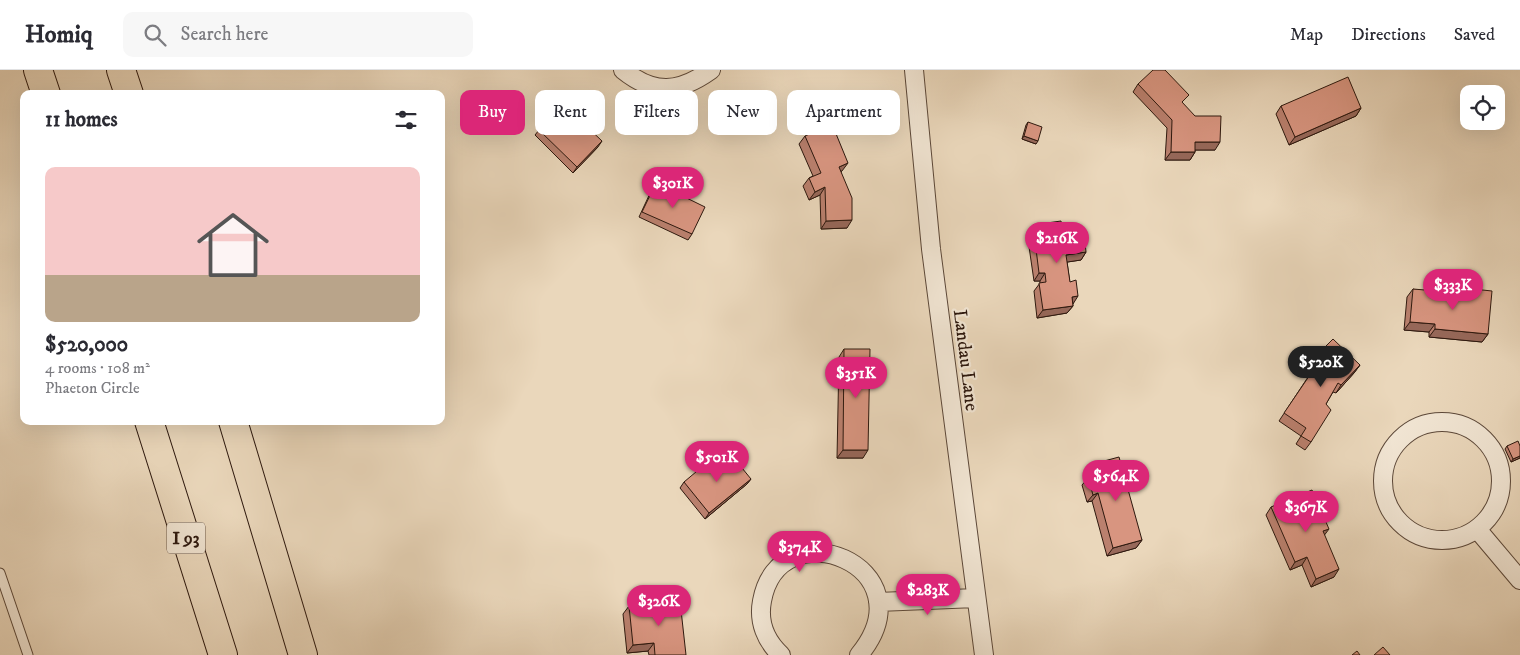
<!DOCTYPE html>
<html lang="en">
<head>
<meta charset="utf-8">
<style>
  :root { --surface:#fff; --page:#f7f7f7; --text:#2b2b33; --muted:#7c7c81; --line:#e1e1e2; --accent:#db2777 }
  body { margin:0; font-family:"IM FELL DW Pica",serif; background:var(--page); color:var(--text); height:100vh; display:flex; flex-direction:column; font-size:19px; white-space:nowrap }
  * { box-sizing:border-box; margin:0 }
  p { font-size:16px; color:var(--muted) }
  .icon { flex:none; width:28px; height:28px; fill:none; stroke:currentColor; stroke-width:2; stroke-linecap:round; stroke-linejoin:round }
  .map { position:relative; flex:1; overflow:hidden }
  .drawer { position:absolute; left:20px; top:20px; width:425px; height:335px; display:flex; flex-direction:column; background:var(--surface); border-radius:10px; box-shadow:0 5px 20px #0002 }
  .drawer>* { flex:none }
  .top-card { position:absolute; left:460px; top:20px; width:475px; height:45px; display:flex; gap:10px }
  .tools { position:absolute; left:1460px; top:15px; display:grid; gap:10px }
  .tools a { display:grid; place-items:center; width:45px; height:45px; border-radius:10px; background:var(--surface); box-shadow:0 5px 20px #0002; font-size:25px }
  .price { position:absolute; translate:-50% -42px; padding:0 11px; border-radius:18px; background:var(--accent); color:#fff; font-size:16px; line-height:32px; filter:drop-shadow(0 1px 2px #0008) }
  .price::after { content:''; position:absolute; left:50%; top:30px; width:15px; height:11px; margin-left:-8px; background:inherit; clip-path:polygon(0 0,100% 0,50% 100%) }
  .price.on { background:#222; color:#fff }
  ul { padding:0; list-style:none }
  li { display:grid; align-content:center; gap:10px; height:265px; padding:0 25px }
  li+li { border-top:1px solid var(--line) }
  li span { display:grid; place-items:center; height:155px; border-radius:10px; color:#555 }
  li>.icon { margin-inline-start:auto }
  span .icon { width:90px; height:90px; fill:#fffc; stroke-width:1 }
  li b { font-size:21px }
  h2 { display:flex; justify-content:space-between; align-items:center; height:60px; padding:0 25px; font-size:21px }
  .chip { padding:0 18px; border-radius:10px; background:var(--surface); box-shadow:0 5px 20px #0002; font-size:18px; line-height:45px }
  .chip.on { background:var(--accent); color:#fff }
  header { display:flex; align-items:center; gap:30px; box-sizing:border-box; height:70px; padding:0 25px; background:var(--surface); border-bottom:1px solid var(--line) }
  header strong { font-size:24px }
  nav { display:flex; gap:28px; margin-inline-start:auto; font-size:18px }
  .search { width:350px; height:45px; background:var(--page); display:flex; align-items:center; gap:12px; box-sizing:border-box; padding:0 18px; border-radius:10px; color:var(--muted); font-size:19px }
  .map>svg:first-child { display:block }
</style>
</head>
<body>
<header>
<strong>Homiq</strong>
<div class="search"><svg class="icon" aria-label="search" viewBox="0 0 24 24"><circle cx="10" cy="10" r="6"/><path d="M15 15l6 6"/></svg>Search here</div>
<nav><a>Map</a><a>Directions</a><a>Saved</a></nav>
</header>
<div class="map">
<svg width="1520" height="585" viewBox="0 0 1520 585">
  <rect width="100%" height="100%" fill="#ead7bb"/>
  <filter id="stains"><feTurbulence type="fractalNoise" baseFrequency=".004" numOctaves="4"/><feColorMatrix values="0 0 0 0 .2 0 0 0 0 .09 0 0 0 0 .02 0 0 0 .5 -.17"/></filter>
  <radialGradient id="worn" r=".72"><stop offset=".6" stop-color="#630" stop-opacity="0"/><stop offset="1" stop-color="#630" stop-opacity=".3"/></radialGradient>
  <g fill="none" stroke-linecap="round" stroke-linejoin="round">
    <defs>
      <path id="lane" d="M0 503 28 585"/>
      <path id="street" d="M623 0C654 25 679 23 711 0
        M914 0 931 179 984 585
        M1383 411a59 59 0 1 1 118 0a59 59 0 1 1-118 0Z
        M1477 459 1520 510
        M878 532 976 528
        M781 585C766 571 758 552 762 531 779 436 932 496 859 585"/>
      <path id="highway" d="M38 0 46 24
        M121 0 129 24
        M149 351 223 585
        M233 351 303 585"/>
    </defs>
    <!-- lane casing -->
    <use href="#lane" stroke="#5c4839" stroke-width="11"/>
    <!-- street casing -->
    <use href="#street" stroke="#5c4839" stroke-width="20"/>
    <!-- highway casing -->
    <use href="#highway" stroke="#2d180e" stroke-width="30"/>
    <!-- lane -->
    <use href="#lane" stroke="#f1e5d3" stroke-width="9"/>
    <!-- street -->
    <use href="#street" stroke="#f1e5d3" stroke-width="18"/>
    <!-- highway -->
    <use href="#highway" stroke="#ead7bb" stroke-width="28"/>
  </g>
  <!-- wall -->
  <path fill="#ba806e" stroke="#2d180e" d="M1138 14 1183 34 1215 80H1195V82L1190 90H1165L1167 58 1133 22Z
    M1281 36 1361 38 1356 46 1289 75 1276 44Z
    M1028 52 1036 74 1022 69 1026 55Z
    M575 57 598 77 573 103 535 65 539 60Z
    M805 66 842 101 841 102 847 158 821 159 820 125 809 130 803 116 809 108 813 106 799 74Z
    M656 113 692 164 688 170 639 147 652 119Z
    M1033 155 1063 166 1086 182 1081 190 1067 192 1073 236 1067 243 1037 248 1034 221 1040 213V211H1034L1027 163Z
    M1413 219 1437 226 1468 229V227L1473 219 1488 264 1482 272 1429 267V262L1404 260 1407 227Z
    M844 279 863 388H837L839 287Z
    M1313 289 1360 295 1354 303 1336 323 1333 322 1326 334 1311 372 1305 380 1296 374 1301 366 1279 351 1312 301 1307 297Z
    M1507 376H1520V388L1511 392 1505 379Z
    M1093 394 1142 470 1136 478 1107 486 1092 431 1087 432 1082 415 1089 407 1088 402Z
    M717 401 751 409 747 414 705 449 680 418 684 412Z
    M1271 437 1324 465 1334 507 1311 517 1302 495 1290 500 1266 445Z
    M629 536 686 585H649L648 581 627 583 623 544Z"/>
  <!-- shaded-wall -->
  <path fill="#97685a" stroke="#2d180e" d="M1361 38 1356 46 1289 75 1295 67Z
    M1024 66 1038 71 1036 74 1022 69Z
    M602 71 598 77 573 103 577 97Z
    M1195 72H1220L1215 80H1190Z
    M1171 82H1195L1190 90H1165Z
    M848 93 842 101 833 105 839 97Z
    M825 117 820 125 809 130 815 122Z
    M852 150 847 158 821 159 826 151Z
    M1086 182 1081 190 1061 193 1066 185Z
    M1039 203H1045L1040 211H1034Z
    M1078 226 1073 234 1072 227Z
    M1073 236 1067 243 1037 248 1043 240Z
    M1410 252 1435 254 1429 262 1404 260Z
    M1435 259 1488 264 1482 272 1429 267Z
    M1360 295 1354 303 1336 323 1341 315Z
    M843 380H868L863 388H837Z
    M1520 386V388L1511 392 1513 389Z
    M751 409 747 414 705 449 709 443Z
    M1098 423 1092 431 1087 432 1093 425Z
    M1329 459 1323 467V461Z
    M1142 470 1136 478 1107 486 1113 478Z
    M1307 487 1302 495 1290 500 1295 492Z
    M1339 499 1334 507 1311 517 1316 509Z
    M654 573 648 581 627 583 633 575Z"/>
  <!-- building -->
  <path fill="#d89580" stroke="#2d180e" d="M1153 0H1165L1189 25 1182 32 1195 46H1221L1220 72H1195V82H1171L1172 50 1138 14Z
    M1348 7 1361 38 1295 67 1281 36Z
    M558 40 575 57 581 51 602 71 577 97 539 60Z
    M1028 52 1042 57 1038 71 1024 66Z
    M832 54 848 93 839 97 852 128V150L826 151 825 117 815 122 809 108 821 103 805 66Z
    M656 113 705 137 692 164 642 142Z
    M1061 151 1063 166 1084 163 1086 182 1066 185 1070 212 1076 210 1078 226 1072 227 1073 236 1043 240 1039 213 1046 212 1045 203H1039L1033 155Z
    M1413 219 1437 221V226L1473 229V219L1492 221 1488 264 1435 259V254L1410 252Z
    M1333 269 1360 295 1341 315 1338 313 1326 334 1331 340 1311 372 1301 366 1306 358 1284 343 1318 293 1313 289Z
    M844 279H870L868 380H843Z
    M1518 371 1520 376V386L1513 389 1507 376Z
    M733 387 751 409 709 443 684 412 709 391 717 401Z
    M1119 387 1142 470 1113 478 1098 423 1093 425 1088 407 1096 405 1093 394Z
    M1312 420 1329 459 1323 461 1339 499 1316 509 1307 487 1295 492 1271 437Z
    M680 531 686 585H655L654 573 633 575 629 536Z
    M1383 577 1390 585H1374Z
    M1357 581 1360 585H1352Z"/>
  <g text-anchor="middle" stroke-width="4.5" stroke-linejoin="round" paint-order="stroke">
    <!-- shield labels -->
    <rect fill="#f1e5d3" stroke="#685649" stroke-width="1" x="167" y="452.5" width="38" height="31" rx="4"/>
    <g font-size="18" font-weight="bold" fill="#2d180e">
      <text x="186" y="474">I 93</text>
    </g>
    <!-- street labels -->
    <g font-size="19" fill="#2d180e" stroke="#f1e5d3">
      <text transform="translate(967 290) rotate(83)" y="7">Landau Lane</text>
    </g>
  </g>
  <rect width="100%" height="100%" filter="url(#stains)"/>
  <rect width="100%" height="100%" fill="url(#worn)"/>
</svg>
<div class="tools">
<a><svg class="icon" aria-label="locate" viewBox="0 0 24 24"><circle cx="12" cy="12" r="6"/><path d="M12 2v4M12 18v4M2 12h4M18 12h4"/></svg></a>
</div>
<b class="price" style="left:673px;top:139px">$301K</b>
<b class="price" style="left:1057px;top:194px">$216K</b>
<b class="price" style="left:1453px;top:241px">$333K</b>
<b class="price on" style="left:1321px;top:318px">$520K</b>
<b class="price" style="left:856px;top:329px">$351K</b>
<b class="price" style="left:717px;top:413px">$501K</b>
<b class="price" style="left:1116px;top:432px">$564K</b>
<b class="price" style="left:1306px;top:463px">$367K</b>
<b class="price" style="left:800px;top:503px">$374K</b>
<b class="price" style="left:928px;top:546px">$283K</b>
<b class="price" style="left:659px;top:557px">$326K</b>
<div class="top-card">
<a class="chip on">Buy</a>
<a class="chip">Rent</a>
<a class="chip">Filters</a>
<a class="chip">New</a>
<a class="chip">Apartment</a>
</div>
<section class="drawer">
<h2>11 homes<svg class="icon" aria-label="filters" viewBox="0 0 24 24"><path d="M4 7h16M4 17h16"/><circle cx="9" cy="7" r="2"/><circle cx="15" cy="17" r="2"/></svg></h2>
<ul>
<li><span style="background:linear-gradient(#f6c9c9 70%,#b9a48a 0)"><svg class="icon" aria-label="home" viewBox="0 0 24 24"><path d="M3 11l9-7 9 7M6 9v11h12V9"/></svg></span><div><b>$520,000</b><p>4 rooms · 108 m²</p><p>Phaeton Circle</p></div></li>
</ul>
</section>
</div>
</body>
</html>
